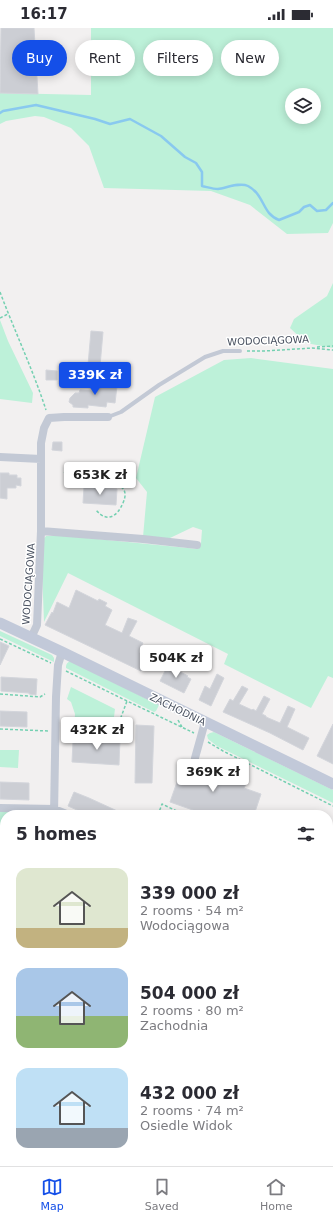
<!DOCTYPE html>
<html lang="en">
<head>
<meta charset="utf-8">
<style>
  :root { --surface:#fff; --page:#f7f7f7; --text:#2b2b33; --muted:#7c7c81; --line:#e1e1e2; --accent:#144fe8 }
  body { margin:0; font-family:"DejaVu Sans",sans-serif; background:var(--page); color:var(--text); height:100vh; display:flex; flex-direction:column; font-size:15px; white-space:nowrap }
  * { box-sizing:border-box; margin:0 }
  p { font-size:13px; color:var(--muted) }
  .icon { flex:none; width:22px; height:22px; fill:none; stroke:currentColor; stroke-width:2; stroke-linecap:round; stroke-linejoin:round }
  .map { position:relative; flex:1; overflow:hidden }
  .sheet { position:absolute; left:0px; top:782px; width:333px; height:356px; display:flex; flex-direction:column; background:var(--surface); border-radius:16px 16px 0 0; box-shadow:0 2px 10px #0003 }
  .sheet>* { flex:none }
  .guide { position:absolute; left:12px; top:12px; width:309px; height:36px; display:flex; gap:8px }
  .buttons { position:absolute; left:285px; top:60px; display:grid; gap:8px }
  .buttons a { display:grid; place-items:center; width:36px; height:36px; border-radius:50%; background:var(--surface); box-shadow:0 2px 10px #0003; font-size:20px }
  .price { position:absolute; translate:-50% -34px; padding:0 9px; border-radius:4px; background:#fff; color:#222; font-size:13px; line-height:26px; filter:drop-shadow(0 1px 2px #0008) }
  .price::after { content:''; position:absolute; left:50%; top:24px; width:12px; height:9px; margin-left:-6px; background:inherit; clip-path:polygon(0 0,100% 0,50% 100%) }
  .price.on { background:var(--accent); color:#fff }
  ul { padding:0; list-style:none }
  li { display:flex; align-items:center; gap:12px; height:100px; padding:0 16px }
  li span { display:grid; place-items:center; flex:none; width:112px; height:80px; border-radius:12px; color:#555 }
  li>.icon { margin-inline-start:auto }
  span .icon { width:48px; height:48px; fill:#fffc; stroke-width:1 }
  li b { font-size:17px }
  h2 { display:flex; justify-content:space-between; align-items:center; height:48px; padding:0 16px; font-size:17px }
  .pill { padding:0 14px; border-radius:18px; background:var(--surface); box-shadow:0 2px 10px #0003; font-size:14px; line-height:36px }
  .pill.on { background:var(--accent); color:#fff }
  .status { display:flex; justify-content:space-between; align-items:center; height:28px; padding:0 20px; background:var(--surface); direction:ltr }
  .status svg { height:11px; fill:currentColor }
  .menu { display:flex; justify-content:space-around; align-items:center; height:56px; border-top:1px solid var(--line); background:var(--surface); font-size:11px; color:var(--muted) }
  .menu a { display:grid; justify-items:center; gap:2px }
  .menu .on { color:var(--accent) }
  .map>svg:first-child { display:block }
</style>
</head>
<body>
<div class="status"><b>16:17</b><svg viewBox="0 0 49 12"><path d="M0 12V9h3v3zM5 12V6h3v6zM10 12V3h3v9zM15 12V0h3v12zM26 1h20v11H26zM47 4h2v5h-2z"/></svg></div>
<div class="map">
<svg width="333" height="1138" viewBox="0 0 333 1138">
  <rect width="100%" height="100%" fill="#f2f0f0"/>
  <!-- green -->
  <path fill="#bdf1d9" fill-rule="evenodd" d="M91 0H333V195L328 205 287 206 250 177 211 163 104 160 89 118 71 100 44 89 35 88 6 93 0 96V65L91 67ZM292 67H314V89H292Z
    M333 255V320L306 315 290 300 294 291 327 268Z
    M0 292 8 313 33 365 32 375 0 371Z
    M251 330 333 341V650L328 648 311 680 224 636 228 626 68 545 44 594 41 515 46 508H67L198 521 201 515 202 502 193 499 170 510 154 511 143 509 147 464 136 450 155 369 224 332Z
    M0 603 52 627 54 630V634L0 608Z
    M70 633 159 677 156 683 154 684 66 640C66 636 67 635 70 633Z
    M71 659 115 681 113 697 108 702 74 701 75 686 71 674 67 671Z
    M214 704 333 762V775L217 718 208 711 207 707 210 705Z
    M0 722H19L18 740 0 739Z
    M0 783 49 784V787H5V867H0Z
    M328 797 333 799V841L328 839Z
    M0 874H5V1133H61L59 1138H6L3 1129 0 1126Z"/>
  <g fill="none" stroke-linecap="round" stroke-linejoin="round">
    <!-- stream -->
    <path stroke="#89c9ef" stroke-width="2.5" d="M0 85 3 83 36 77 95 91 110 96 130 91 161 108 185 129 196 135 202 144V158C207 159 213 161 218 161 226 160 240 154 248 158 265 167 262 186 279 192L299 184 304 179 310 177 317 183 326 182 333 175"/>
  </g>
  <!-- building -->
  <path fill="#ccced4" stroke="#d3d5db" d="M1 0H34L38 66 0 65Z
    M91 303 103 304 100 338 88 337Z
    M46 342 57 343V352H46Z
    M96 352 104 353V356L117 358 115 375 107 374 106 379 88 377V380L73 379V377L69 374 70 370 75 365H79L80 362 94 363Z
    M53 414H62V423L52 422Z
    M0 445H9V447H17V450H21V458L16 457V460H7V471L0 470Z
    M84 459 117 461 116 477 83 475Z
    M76 562 98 573 99 571 107 575 105 578 112 582 105 597 122 605 128 590 137 593 129 608 143 615 139 624 149 628 141 643 45 597 52 584 53 585 57 574 69 580Z
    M0 614 9 618 0 637Z
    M184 621 204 630 201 637 181 627Z
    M167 639 170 641 171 639 188 648 187 649 191 651 184 665 160 653Z
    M217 646 224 650 211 678 199 672 205 658 210 661Z
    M1 649 37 651 36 667 29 666V665L1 663Z
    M242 658 248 661 239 676 252 682 253 681 256 683 264 668 270 671 262 686 266 688V689L280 695 288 678 295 681 287 699 309 710 303 722 270 705 223 684 230 671 233 673Z
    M0 683 27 684V699L0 698Z
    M333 696V736L317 728Z
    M136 697 154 698 152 755H135Z
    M79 709 120 711 119 737 72 734 73 714 78 715Z
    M184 734 246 756 244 760 261 766 254 787H207L170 774Z
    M0 754 29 755V772L0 771Z
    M74 764 89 770 126 787H89L77 782 68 778Z"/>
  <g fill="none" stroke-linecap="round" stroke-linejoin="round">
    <!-- path -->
    <path stroke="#74d0b1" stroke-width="1.5" stroke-dasharray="3 2" stroke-linecap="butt" d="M0 264C15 304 33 342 46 382
      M0 290 8 286
      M317 319 333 318
      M247 323H265L312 320 333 322
      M64 444C71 448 77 452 84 453 98 455 134 450 123 475 117 489 107 495 96 482
      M0 611 51 635
      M66 643 127 673 194 705
      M0 666 40 669 45 666
      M178 692 182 699
      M0 701 48 703
      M63 707 114 708 127 673
      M208 714 223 723 333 778
      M158 787 162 776 185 787
      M0 833 5 835
      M0 870H5"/>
    <!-- lane -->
    <path stroke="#c3c9d5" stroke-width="4" d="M108 389 121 384 159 357 205 329 223 323H240
      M328 914 333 916"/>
    <!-- street -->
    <path stroke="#c3c9d5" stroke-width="8" d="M0 429 41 431
      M41 503 143 511 197 517
      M31 610 37 597 41 503V415L44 400 49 390 64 389H108
      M195 730 205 694
      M0 780 54 781 69 787
      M54 787 56 669 58 637 62 624"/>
    <!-- secondary -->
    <path stroke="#c2c9d9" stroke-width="11" d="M0 595 62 624 333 756"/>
  </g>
  <g text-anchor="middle" stroke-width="3" stroke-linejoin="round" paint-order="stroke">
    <!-- street labels -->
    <g font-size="10" fill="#474f5e" stroke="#fff">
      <text transform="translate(268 312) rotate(-2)" y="4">WODOCIĄGOWA</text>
      <text transform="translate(28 556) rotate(-86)" y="4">WODOCIĄGOWA</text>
      <text transform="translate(178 681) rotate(26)" y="4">ZACHODNIA</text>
    </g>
  </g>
</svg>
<div class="buttons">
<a><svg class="icon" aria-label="layers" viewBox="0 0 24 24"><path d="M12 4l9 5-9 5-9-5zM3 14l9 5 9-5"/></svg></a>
</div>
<b class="price on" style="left:95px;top:368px">339K zł</b>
<b class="price" style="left:100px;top:468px">653K zł</b>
<b class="price" style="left:176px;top:651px">504K zł</b>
<b class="price" style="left:97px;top:723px">432K zł</b>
<b class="price" style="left:213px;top:765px">369K zł</b>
<div class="guide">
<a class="pill on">Buy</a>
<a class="pill">Rent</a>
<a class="pill">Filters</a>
<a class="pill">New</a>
</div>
<section class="sheet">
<h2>5 homes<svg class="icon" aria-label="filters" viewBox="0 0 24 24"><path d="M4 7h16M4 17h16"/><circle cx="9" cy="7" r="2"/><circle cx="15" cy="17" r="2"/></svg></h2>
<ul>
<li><span style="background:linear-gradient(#dfe7d0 75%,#c2b280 0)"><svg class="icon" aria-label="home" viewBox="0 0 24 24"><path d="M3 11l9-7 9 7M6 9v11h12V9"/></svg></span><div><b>339 000 zł</b><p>2 rooms · 54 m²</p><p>Wodociągowa</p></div></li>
<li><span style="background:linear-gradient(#a9c7e8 60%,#8fb573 0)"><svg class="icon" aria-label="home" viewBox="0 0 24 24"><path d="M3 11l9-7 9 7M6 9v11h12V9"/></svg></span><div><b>504 000 zł</b><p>2 rooms · 80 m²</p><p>Zachodnia</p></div></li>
<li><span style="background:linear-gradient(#bfe0f5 75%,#9aa5b1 0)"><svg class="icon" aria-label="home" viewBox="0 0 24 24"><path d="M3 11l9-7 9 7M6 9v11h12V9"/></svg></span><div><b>432 000 zł</b><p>2 rooms · 74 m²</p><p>Osiedle Widok</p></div></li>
</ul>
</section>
</div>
<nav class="menu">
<a class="on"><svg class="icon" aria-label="map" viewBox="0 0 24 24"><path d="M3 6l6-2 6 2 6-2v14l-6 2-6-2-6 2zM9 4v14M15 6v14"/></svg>Map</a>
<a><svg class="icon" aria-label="saved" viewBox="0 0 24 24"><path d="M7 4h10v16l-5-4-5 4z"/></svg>Saved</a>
<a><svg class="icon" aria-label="home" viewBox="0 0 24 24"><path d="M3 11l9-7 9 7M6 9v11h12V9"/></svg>Home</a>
</nav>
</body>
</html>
